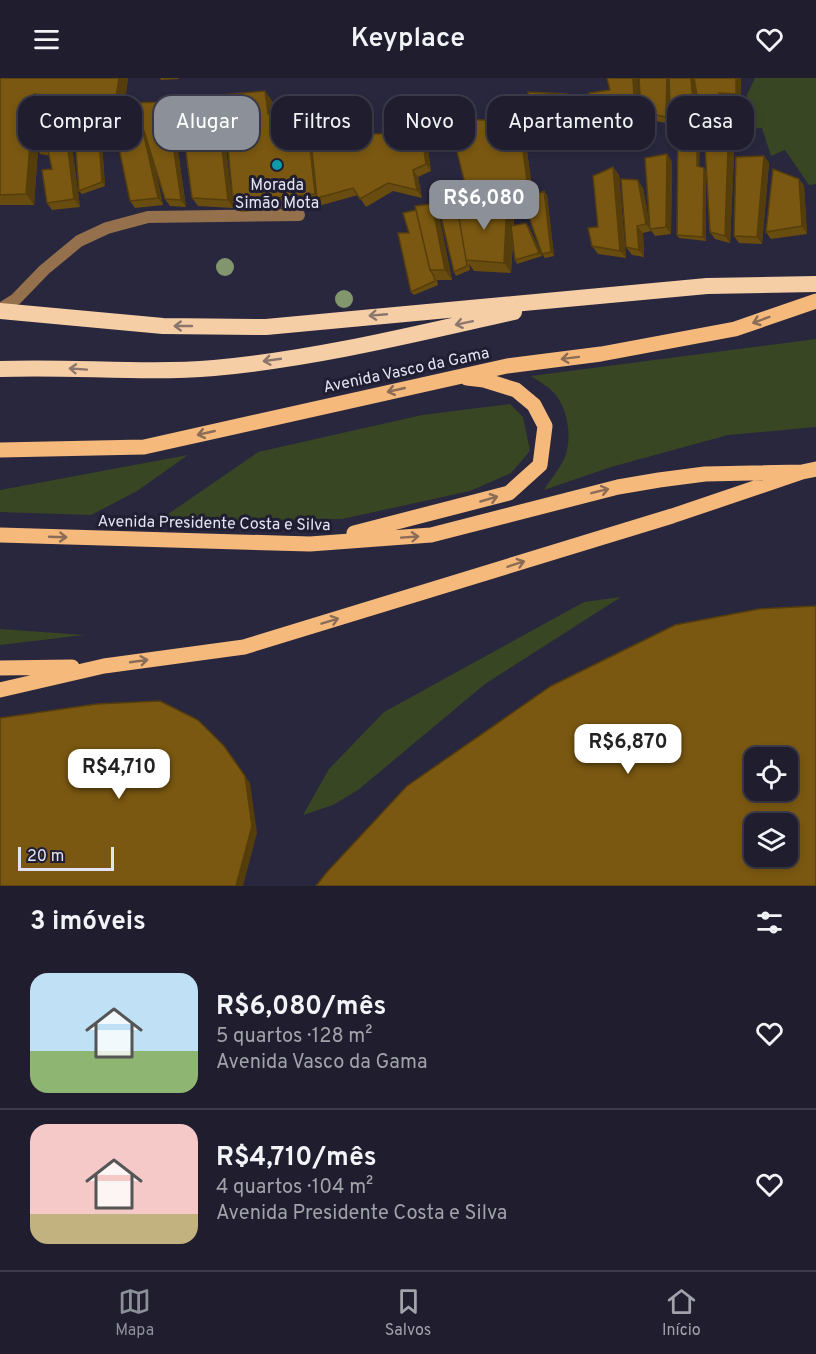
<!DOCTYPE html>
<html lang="pt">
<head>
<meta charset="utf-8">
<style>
  :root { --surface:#1f1d2e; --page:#272636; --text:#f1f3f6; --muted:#a1a2aa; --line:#3c3b4a; --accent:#8c9099 }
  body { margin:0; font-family:Overpass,sans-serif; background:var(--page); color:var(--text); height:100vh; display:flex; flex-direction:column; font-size:22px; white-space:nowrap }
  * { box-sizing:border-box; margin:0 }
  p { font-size:20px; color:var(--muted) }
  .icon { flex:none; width:33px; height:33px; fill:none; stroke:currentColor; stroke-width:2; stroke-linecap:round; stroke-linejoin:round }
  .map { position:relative; height:808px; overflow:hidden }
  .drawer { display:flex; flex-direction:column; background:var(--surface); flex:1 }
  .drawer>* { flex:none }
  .banner { position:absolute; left:18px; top:18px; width:780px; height:54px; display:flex; gap:12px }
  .tools { position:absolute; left:744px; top:669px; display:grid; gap:12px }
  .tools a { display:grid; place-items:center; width:54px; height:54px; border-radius:12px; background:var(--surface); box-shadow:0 3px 9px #0003,0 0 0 2px var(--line); font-size:30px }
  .scale { position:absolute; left:18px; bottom:15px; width:96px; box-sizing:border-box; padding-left:6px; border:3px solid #e3e3f1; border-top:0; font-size:16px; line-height:21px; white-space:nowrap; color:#e3e3f1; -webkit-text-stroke:4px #201e32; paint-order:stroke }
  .price { position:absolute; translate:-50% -51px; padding:0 14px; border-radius:12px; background:#fff; color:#222; font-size:20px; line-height:39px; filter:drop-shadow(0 2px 3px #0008) }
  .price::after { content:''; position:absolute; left:50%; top:36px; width:18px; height:14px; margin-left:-9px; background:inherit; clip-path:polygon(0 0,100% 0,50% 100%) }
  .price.selected { background:var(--accent); color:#fff }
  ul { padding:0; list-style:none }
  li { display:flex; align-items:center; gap:18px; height:150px; padding:0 30px }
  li+li { border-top:2px solid var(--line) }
  li span { display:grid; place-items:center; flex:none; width:168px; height:120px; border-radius:18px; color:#555 }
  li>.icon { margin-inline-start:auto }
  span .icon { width:72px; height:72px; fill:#fffc; stroke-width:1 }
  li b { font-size:26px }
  h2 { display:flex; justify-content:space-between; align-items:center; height:72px; padding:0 30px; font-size:26px }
  .pill { padding:0 21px; border-radius:18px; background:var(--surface); box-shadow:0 3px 9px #0003,0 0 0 2px var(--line); font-size:21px; line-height:54px }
  .pill.selected { background:var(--accent); color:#fff }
  header { display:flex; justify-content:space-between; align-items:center; height:78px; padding:0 30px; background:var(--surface); font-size:27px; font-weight:600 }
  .dock { display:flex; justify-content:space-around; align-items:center; height:84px; border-top:2px solid var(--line); background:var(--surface); font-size:16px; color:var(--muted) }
  .dock a { display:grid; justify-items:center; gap:3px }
  .dock .selected { color:var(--accent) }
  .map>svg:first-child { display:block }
</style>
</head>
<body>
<header><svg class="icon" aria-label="menu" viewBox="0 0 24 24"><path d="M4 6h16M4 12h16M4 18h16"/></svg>Keyplace<svg class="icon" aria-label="heart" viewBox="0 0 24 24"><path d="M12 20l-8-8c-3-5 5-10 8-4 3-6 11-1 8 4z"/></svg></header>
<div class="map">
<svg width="816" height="808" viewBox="0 0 816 808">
  <rect width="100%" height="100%" fill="#29273d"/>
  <!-- green -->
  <path fill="#384624" d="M755 0H816V106L809 107 785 72 771 78 762 50 749 51 747 17Z
    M816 261V349L728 357 611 389 544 412C550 402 559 392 564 381 573 362 568 330 554 315 548 308 538 303 531 298Z
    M510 326 523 339 530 373 511 395 470 413 342 441 158 443 258 374 422 337Z
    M188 377 137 413 91 437 0 434V412Z
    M621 519 485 606 358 712 333 727 303 737 329 691 384 634 584 524Z
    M0 551 84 557 0 567Z"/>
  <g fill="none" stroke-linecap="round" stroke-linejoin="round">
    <!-- minor -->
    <path stroke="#95704c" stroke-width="12" d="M0 231 16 221 44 192 79 163 107 150 148 139 299 137"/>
    <!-- primary -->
    <path stroke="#f6b97c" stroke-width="15" d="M0 372 144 369 507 288 601 276 735 251 816 223
      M354 455 509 415 540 387 545 348 534 327 516 312 484 302 467 300
      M0 457 310 466 431 457 618 409 659 402 705 396 802 394 816 391
      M0 590 72 589
      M0 612 104 588 244 569 672 438 802 394"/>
    <!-- trunk -->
    <path stroke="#f6cea6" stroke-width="16" d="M0 233 163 248 266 249 707 208 816 206
      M0 291C71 288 143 296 214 290 315 281 415 256 514 234"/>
  </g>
  <!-- trees -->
  <g fill="#82966d">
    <circle cx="225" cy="189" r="9"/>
    <circle cx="344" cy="221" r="9"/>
  </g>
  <!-- wall -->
  <path fill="#694c0f" d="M0 0H128L123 35 42 27V30L68 39 80 129 52 132 47 125 52 91 50 78 40 76 38 72 34 127H0Z
    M160 0H178L179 1 161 2Z
    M607 0H638L640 46 610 54 605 47V43L593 45 588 37 610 12Z
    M639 0H741V23H724L725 38 705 42 700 35 697 19 698 31 675 34 671 28V46L646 41 641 34Z
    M216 20 221 28 233 130 198 128 192 120Z
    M572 23 582 54 536 63 531 56Z
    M273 24 274 35H308L348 48 349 55 426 58 431 93 418 99 422 120 393 113 366 129 358 117 322 127 241 134 233 124Z
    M172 31 186 129 170 128 165 121 154 84 163 127 135 130 130 123 137 65Z
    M524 50 532 110 472 121 467 114Z
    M731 56 734 77 730 165 715 161 710 154Z
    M700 61 699 89 706 94V163L679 160 677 157Z
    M102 65 105 108 82 116 79 113Z
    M667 76 672 84 671 156 655 158 650 151 651 153 643 155 644 179 632 177 626 169 643 110 650 149Z
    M764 78 769 85 762 166 739 165 734 158Z
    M613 89 619 97 626 180 598 176 592 168Z
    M799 101 804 108 807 156 771 161 766 154Z
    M547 117 554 178 545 180 542 176Z
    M459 125 460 127 514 133V147L526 145 529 149 542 178 517 186 515 182 513 165 511 195 474 193 469 186 470 192 456 198 454 194Z
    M439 137 452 202H437L438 207 414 217 411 214 409 155Z"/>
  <!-- shaded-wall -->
  <path fill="#553e0c" d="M119 0H128L123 35 115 25Z
    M633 0H638L640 46 635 39Z
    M667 0H672L670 26 671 28V46L666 39Z
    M691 0H696L698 31 693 24Z
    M736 0H741V23L736 16Z
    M265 13 273 24 275 46 268 36Z
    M719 15 724 23 725 38 719 31Z
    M34 16 42 27 38 69 35 68 38 72 34 127 26 116Z
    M567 16 572 23 582 54 577 47Z
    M216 20 221 28 233 130 228 122Z
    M167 24 172 31 186 129 181 122Z
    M63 32 68 39 80 129 74 121Z
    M306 32 313 43 317 120 315 116Z
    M140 40 145 48 163 127 158 120Z
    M343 41 348 48 350 62 345 55Z
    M519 43 524 50 532 110 527 103Z
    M726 49 731 56 734 77 730 165 725 158Z
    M421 51 426 58 431 93 426 86Z
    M697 57 700 61 699 92 697 88Z
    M99 62 102 65 105 108 102 104Z
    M667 76 672 84 671 156 666 149Z
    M764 78 769 85 762 166 757 159Z
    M613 89 619 97 626 180 620 173Z
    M704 90 706 94V163L703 159Z
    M413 92 418 99 422 120 417 112Z
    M799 101 804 108 807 156 802 148Z
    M638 102 643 110 651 153 646 146Z
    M544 113 547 117 554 178 551 174Z
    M507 123 514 133 511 195 504 185Z
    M432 126 439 137 452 202 445 192Z
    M526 145 529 149 542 178 539 175Z
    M637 148 643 155 644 179 639 172Z
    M245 698 250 705 257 755 243 808H236Z"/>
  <!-- building -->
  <path fill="#7a5811" stroke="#553e0c" stroke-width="1.5" fill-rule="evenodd" d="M0 0H119L115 25 34 16 26 116 0 117Z
    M607 0H633L635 39 605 47 604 35 588 37 589 15 610 12Z
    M639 0H667L666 39 641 34Z
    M669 0H691L693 24 670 26Z
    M694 0H736V16L719 15V31L700 35Z
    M265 13 268 36 306 32 315 116 233 124 223 17Z
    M528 14 567 16 577 47 531 56Z
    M216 20 228 122 192 120 179 21Z
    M167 24 181 122 165 121 140 40 158 120 130 123 119 70 137 65 125 25Z
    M36 29 63 32 74 121 47 125 42 92 52 91 48 72 35 68Z
    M308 35 343 41 345 55 380 56 421 51 426 86 413 92 417 112 388 105 360 121 353 110 317 120Z
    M449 41 519 43 527 103 467 114Z
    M726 49 728 70 725 158 710 154 704 50Z
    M678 56 697 57V88L704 90 703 159 677 157Z
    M75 61 99 62 102 104 79 113Z
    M667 76 666 149 650 151 645 80Z
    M764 78 757 159 734 158 736 79Z
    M613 89 620 173 592 168 588 150 598 149 593 98Z
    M773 91 799 101 802 148 766 154Z
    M621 101 638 102 646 146 637 148 639 172 626 169Z
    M544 113 551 174 542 176 523 122Z
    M507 123 504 185 466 182 457 128Z
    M459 125V128H457L467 188 454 194 439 130Z
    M432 126 445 192H430L415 128Z
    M416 132 430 192 434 198 435 203 411 214 398 155H409L403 135Z
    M526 145 539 175 515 182 511 148Z
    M816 528V808H316L327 794 407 708 551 608 675 547 759 531ZM754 680H788V712H754ZM754 746H788V778H754Z
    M160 623 198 642 224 668 245 698 252 748 236 808H0V640L97 626Z"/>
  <!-- one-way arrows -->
  <defs><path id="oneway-shaft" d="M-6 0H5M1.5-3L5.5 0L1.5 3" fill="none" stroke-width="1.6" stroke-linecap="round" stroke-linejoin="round" transform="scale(1.5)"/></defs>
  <g stroke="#8b766c">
    <use href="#oneway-shaft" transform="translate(378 237) rotate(175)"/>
    <use href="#oneway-shaft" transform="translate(464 245) rotate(168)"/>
    <use href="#oneway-shaft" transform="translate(183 248) rotate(-180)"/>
    <use href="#oneway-shaft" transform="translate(272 282) rotate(172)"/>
    <use href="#oneway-shaft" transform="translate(78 291) rotate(-176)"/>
  </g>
  <g stroke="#8b6c57">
    <use href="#oneway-shaft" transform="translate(761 242) rotate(160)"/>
    <use href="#oneway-shaft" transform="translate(570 280) rotate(173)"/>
    <use href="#oneway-shaft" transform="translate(396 312) rotate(167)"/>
    <use href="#oneway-shaft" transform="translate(206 355) rotate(167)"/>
    <use href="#oneway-shaft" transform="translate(600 413) rotate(-14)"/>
    <use href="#oneway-shaft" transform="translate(489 421) rotate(-16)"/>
    <use href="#oneway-shaft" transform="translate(58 459) rotate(2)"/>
    <use href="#oneway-shaft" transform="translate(410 459) rotate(-4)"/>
    <use href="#oneway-shaft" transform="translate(516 486) rotate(-18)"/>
    <use href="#oneway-shaft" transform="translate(330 543) rotate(-17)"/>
    <use href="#oneway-shaft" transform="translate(139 583) rotate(-8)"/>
  </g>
  <!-- markers -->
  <circle fill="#0f9aa8" stroke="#201e32" stroke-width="2" cx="277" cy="87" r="6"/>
  <g text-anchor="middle" stroke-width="6" stroke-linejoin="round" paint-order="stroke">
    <!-- poi labels -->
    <g font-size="16" fill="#e3e3f1" stroke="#201e32">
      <text x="277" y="112">Morada<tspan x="277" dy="18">Simão Mota</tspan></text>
    </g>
    <!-- street labels -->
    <g font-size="16" fill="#e3e3f1" stroke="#201e32">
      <text transform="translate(406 291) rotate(-12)" y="6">Avenida Vasco da Gama</text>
      <text transform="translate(214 444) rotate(1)" y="6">Avenida Presidente Costa e Silva</text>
    </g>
  </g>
</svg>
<div class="tools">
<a><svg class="icon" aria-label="locate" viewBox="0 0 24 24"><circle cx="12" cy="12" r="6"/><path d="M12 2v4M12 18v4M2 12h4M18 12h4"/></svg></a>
<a><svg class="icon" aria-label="layers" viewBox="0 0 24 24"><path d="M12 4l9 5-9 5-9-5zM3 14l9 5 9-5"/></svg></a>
</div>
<div class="scale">20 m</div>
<b class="price selected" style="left:484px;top:153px">R$6,080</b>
<b class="price" style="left:628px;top:697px">R$6,870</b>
<b class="price" style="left:119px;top:722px">R$4,710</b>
<div class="banner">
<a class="pill">Comprar</a>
<a class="pill selected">Alugar</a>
<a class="pill">Filtros</a>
<a class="pill">Novo</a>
<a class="pill">Apartamento</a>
<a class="pill">Casa</a>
</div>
</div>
<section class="drawer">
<h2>3 imóveis<svg class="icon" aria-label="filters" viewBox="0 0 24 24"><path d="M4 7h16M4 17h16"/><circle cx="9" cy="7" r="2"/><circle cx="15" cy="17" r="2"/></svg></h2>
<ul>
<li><span style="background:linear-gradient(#bfe0f5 65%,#8fb573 0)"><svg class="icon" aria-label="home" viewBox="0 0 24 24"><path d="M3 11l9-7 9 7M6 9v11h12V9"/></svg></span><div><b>R$6,080/mês</b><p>5 quartos · 128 m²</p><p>Avenida Vasco da Gama</p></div><svg class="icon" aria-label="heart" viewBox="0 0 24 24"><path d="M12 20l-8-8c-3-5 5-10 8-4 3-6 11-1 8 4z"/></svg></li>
<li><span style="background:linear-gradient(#f6c9c9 75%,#c2b280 0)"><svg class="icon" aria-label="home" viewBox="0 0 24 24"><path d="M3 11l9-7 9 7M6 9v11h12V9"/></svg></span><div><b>R$4,710/mês</b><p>4 quartos · 104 m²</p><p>Avenida Presidente Costa e Silva</p></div><svg class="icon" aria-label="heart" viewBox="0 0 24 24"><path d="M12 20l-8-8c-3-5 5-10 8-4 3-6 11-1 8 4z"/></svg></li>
</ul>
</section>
<nav class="dock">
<a class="selected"><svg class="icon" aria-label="map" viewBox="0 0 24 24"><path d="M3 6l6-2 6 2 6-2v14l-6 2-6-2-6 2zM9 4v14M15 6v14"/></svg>Mapa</a>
<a><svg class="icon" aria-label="saved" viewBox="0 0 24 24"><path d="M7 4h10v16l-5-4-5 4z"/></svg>Salvos</a>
<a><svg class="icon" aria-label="home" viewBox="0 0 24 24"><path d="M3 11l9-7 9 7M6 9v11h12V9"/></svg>Início</a>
</nav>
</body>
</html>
